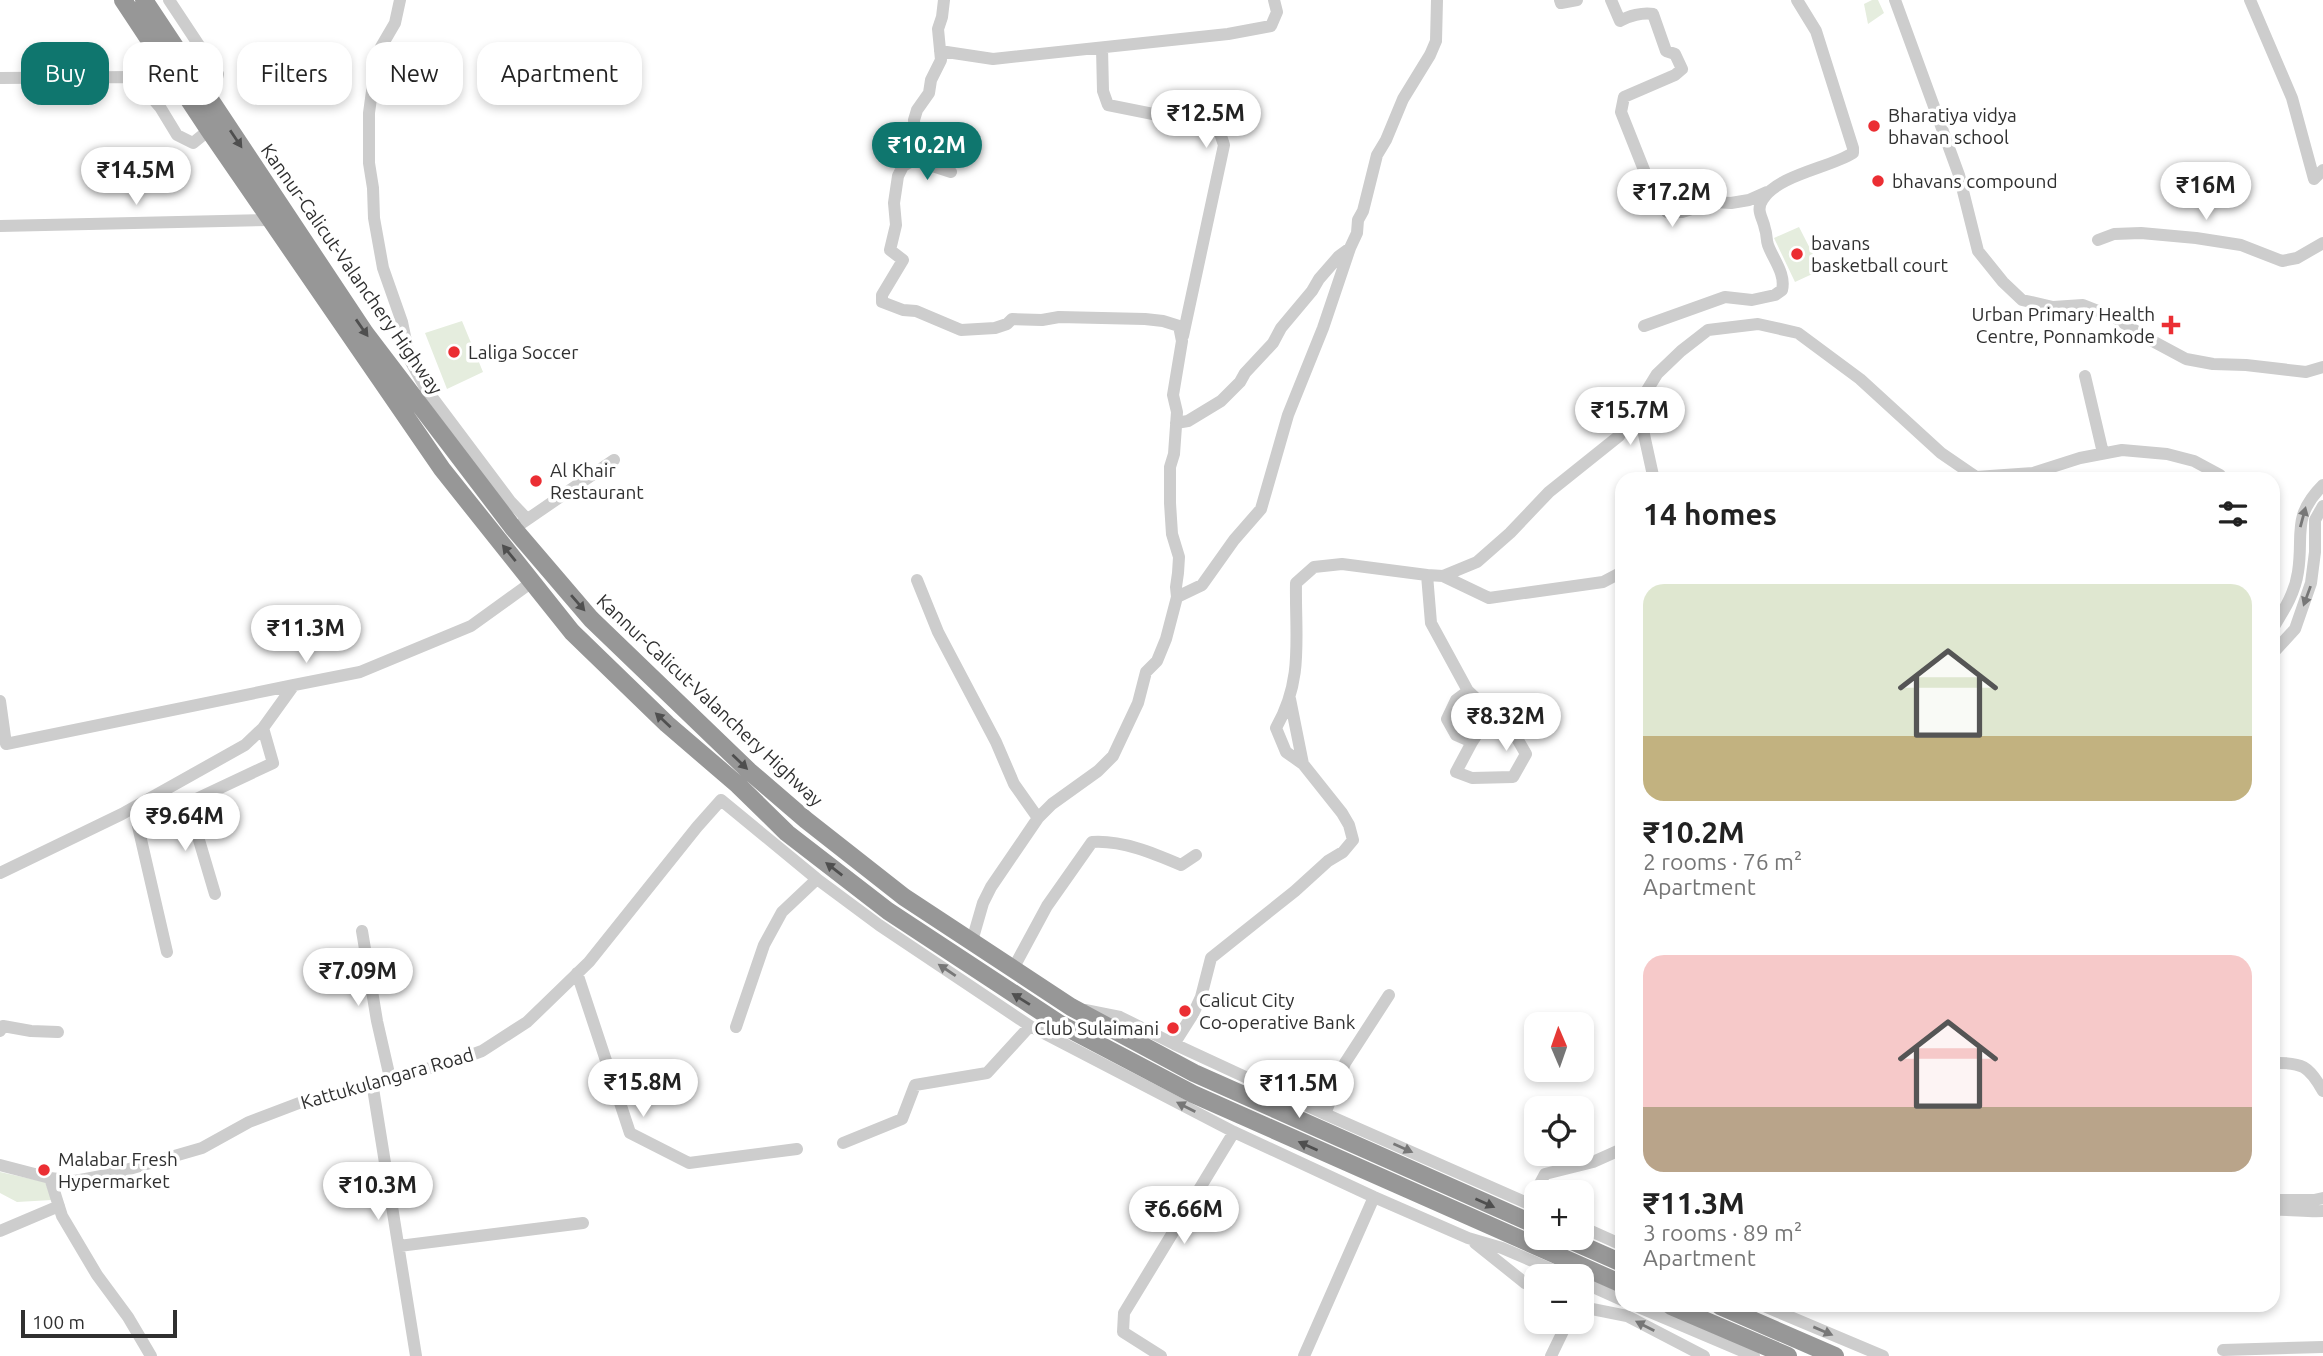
<!DOCTYPE html>
<html lang="en">
<head>
<meta charset="utf-8">
<style>
  :root { --surface:#fff; --page:#f6f6f6; --text:#222; --muted:#767676; --accent:#0f766e }
  body { margin:0; font-family:Ubuntu,sans-serif; background:var(--page); color:var(--text); height:100vh; display:flex; flex-direction:column; font-size:26px; white-space:nowrap }
  * { box-sizing:border-box; margin:0 }
  p { font-size:23px; color:var(--muted) }
  .icon { flex:none; width:38px; height:38px; fill:none; stroke:currentColor; stroke-width:2; stroke-linecap:round; stroke-linejoin:round }
  .map { position:relative; flex:1; overflow:hidden }
  .side { position:absolute; left:1615px; top:472px; width:665px; height:840px; display:flex; flex-direction:column; background:var(--surface); border-radius:21px; box-shadow:0 4px 10px #0003 }
  .side>* { flex:none }
  .hud { position:absolute; left:21px; top:42px; width:665px; height:63px; display:flex; gap:14px }
  .needle { width:46px; rotate:358deg }
  .fabs { position:absolute; left:1524px; top:1012px; display:grid; gap:14px }
  .fabs a { display:grid; place-items:center; width:70px; height:70px; border-radius:14px; background:var(--surface); box-shadow:0 4px 10px #0003; font-size:35px }
  .scale { position:absolute; left:21px; bottom:18px; width:156px; box-sizing:border-box; padding-left:7px; border:4px solid #303030; border-top:0; font-size:19px; line-height:24px; white-space:nowrap; color:#303030; -webkit-text-stroke:5px #fff; paint-order:stroke }
  .price { position:absolute; translate:-50% -60px; padding:0 16px; border-radius:24px; background:#fff; color:#222; font-size:23px; line-height:46px; filter:drop-shadow(0 2px 4px #0008) }
  .price::after { content:''; position:absolute; left:50%; top:42px; width:21px; height:16px; margin-left:-10px; background:inherit; clip-path:polygon(0 0,100% 0,50% 100%) }
  .price.active { background:var(--accent); color:#fff }
  ul { padding:0; list-style:none }
  li { display:grid; align-content:center; gap:14px; height:371px; padding:0 28px }
  li span { display:grid; place-items:center; height:217px; border-radius:21px; color:#555 }
  li>.icon { margin-inline-start:auto }
  span .icon { width:126px; height:126px; fill:#fffc; stroke-width:1 }
  li b { font-size:30px }
  h2 { display:flex; justify-content:space-between; align-items:center; height:84px; padding:0 28px; font-size:30px }
  .tag { padding:0 24px; border-radius:21px; background:var(--surface); box-shadow:0 4px 10px #0003; font-size:24px; line-height:63px }
  .tag.active { background:var(--accent); color:#fff }
  .map>svg:first-child { display:block }
</style>
</head>
<body>
<div class="map">
<svg width="2323" height="1356" viewBox="0 0 2323 1356">
  <rect width="100%" height="100%" fill="#fff"/>
  <!-- green -->
  <path fill="#e5edde" d="M1872 0H1878L1884 13 1868 24 1864 4Z
    M1799 227 1821 270 1795 282 1774 238Z
    M462 321 483 372 447 389 425 333Z
    M0 1172 45 1182 52 1200 17 1202 0 1193Z"/>
  <g fill="none" stroke-linecap="round" stroke-linejoin="round">
    <!-- minor -->
    <path stroke="#cdcdcd" stroke-width="12" d="M169 0 218 74 211 102
      M400 0 395 23 381 47 376 62 369 113V163L373 188 374 218 383 268 402 322 410 360 426 389 510 501 527 519
      M944 0 942 17 938 29 941 60 931 80 929 93 917 110 914 120 916 153 914 160 903 166 898 176 894 203 896 225 890 250 903 260 882 295V302L903 310 916 311 961 330 995 328 1007 324 1012 319 1042 320 1059 317 1145 319 1163 321 1179 326 1182 341 1173 395 1177 412 1174 454 1170 467V503L1172 534 1179 557 1178 573 1176 587 1177 597 1166 639 1157 661 1146 672 1138 703 1113 756 1098 771 1052 804 1038 818 991 887 983 903 972 941
      M1560 0 1561 3 1577 0
      M1611 0 1620 21C1628 16 1643 12 1653 14L1666 51 1675 54 1682 69 1675 75 1624 97 1621 112 1650 185 1661 199 1667 212H1682L1714 202 1731 203 1749 200 1767 192
      M1895 0 1959 175 1978 251 2003 282 2022 300 2053 307 2083 305 2116 318 2145 337 2186 359 2213 364 2246 365 2306 372 2323 367
      M2250 0 2292 98 2314 179 2323 170
      M1102 48 1103 91 1108 105 1218 127 1224 145 1183 336
      M940 51 993 59 1228 34 1271 26 1277 12 1274 0
      M0 78 134 77 160 107 177 135 193 143 209 130
      M914 160 951 172
      M0 226 270 220
      M2098 240 2114 234 2141 233 2196 238 2241 245 2282 261 2297 258 2323 243
      M1644 326 1725 297 1752 300 1775 295 1782 290C1786 274 1773 259 1768 245 1766 239 1767 234 1765 229 1763 217 1755 211 1763 199 1778 175 1829 168 1853 153V148L1816 31 1797 0
      M2085 376 2103 453
      M1638 407 1654 480
      M1176 423 1188 421 1221 401 1240 382 1245 373 1273 343 1281 328 1312 291 1319 279 1339 256 1350 248 1357 233 1358 220 1363 211 1377 155 1386 140 1403 99 1430 55 1436 41 1437 0
      M522 523 614 460
      M1427 575 1443 576 1477 562 1510 533 1549 492 1619 436 1657 374 1681 351 1708 330 1758 324 1798 333 1860 379 1941 453 1976 477 2033 473 2080 458 2122 450 2167 454 2194 461 2220 475 2223 480
      M1443 576 1489 598 1603 582 1622 572
      M917 580 938 632 996 742 1014 784 1038 818
      M1177 597 1202 585 1234 540 1261 509 1288 415 1323 328 1350 248
      M2273 628C2284 610 2295 593 2298 572 2304 534 2291 517 2323 485
      M2273 653 2295 629 2311 583 2315 552V520L2323 506
      M1468 691 1456 700 1447 719 1456 735 1472 742 1483 725 1487 710
      M1290 699 1303 764
      M0 701 6 744 294 685
      M188 803 215 894
      M0 873 122 814 245 745 263 728 294 685 360 672 471 626 532 582
      M362 931 377 1021 390 1078
      M167 952 137 822 188 803 273 763 263 728
      M1013 969 1047 906 1092 842C1122 840 1153 853 1181 865L1196 855
      M577 973 630 1133 689 1163 797 1149
      M1085 1010 1120 1017 1174 1044 1325 1114 1536 1207
      M736 1027 764 945 782 912 817 879
      M0 1031 3 1026 31 1031 58 1032
      M1174 1044 1193 1014 1201 997 1211 958 1295 891 1328 861 1343 852 1353 840 1349 825 1342 813 1303 764 1286 752 1276 728C1304 679 1295 637 1296 583L1314 567 1342 564 1427 575 1431 623 1468 691 1515 735 1526 754 1513 777 1472 778 1456 772 1472 742
      M2273 1063C2302 1062 2309 1066 2323 1091
      M372 1082 416 1356
      M1325 1114 1345 1063 1389 995
      M843 1143 902 1119 915 1085 987 1073 1030 1026
      M0 1165 50 1178 75 1181 112 1174 202 1148 249 1122 299 1103 449 1063 482 1051 527 1022 589 962 697 827 721 800 817 879 879 925 1030 1026 1234 1132 1374 1197 1468 1238 1502 1248 1567 1276
      M50 1178 62 1216 97 1275 128 1317 151 1356
      M2273 1200H2314L2323 1198
      M1529 1204 1545 1174 1593 1162 1622 1149
      M2273 1210C2290 1209 2306 1212 2323 1211
      M1582 1227 1622 1245
      M0 1231 59 1206
      M1475 1243 1525 1283 1536 1288
      M399 1246 583 1223
      M1582 1282 1622 1300
      M1636 1306 1754 1356
      M1764 1306 1883 1356
      M1582 1307 1627 1316 1704 1356
      M2223 1350 2323 1347
      M1161 1356 1123 1332 1124 1313 1234 1132
      M1304 1356 1374 1197
      M1551 1356 1568 1321"/>
    <!-- highway -->
    <path stroke="#979797" stroke-width="18" d="M123 0 209 130 442 469 572 632 667 724 738 785 787 833 888 911 1060 1024 1193 1094 1622 1284
      M144 0 365 333 514 529 591 619 749 771 806 820 904 897 1071 1007 1194 1073 1536 1225
      M1563 1237 1622 1263
      M1671 1306 1788 1356
      M1720 1306 1835 1356"/>
  </g>
  <!-- one-way arrows -->
  <defs><path id="oneway-solid" d="M-6-.8H1V-3.2L6.5 0L1 3.2V.8H-6Z" transform="scale(1.75)"/></defs>
  <g fill="#4f4f4f">
    <use href="#oneway-solid" transform="translate(236 139) rotate(56)"/>
    <use href="#oneway-solid" transform="translate(362 328) rotate(55)"/>
    <use href="#oneway-solid" transform="translate(509 553) rotate(-129)"/>
    <use href="#oneway-solid" transform="translate(578 603) rotate(49)"/>
    <use href="#oneway-solid" transform="translate(663 720) rotate(-137)"/>
    <use href="#oneway-solid" transform="translate(740 762) rotate(44)"/>
    <use href="#oneway-solid" transform="translate(834 869) rotate(-142)"/>
    <use href="#oneway-solid" transform="translate(1021 999) rotate(-148)"/>
    <use href="#oneway-solid" transform="translate(1308 1146) rotate(-156)"/>
    <use href="#oneway-solid" transform="translate(1485 1203) rotate(24)"/>
  </g>
  <g fill="#777">
    <use href="#oneway-solid" transform="translate(2303 517) rotate(-75)"/>
    <use href="#oneway-solid" transform="translate(2307 596) rotate(110)"/>
    <use href="#oneway-solid" transform="translate(947 970) rotate(-146)"/>
    <use href="#oneway-solid" transform="translate(1186 1107) rotate(-153)"/>
    <use href="#oneway-solid" transform="translate(1403 1148) rotate(24)"/>
    <use href="#oneway-solid" transform="translate(1645 1326) rotate(-153)"/>
    <use href="#oneway-solid" transform="translate(1823 1331) rotate(23)"/>
  </g>
  <!-- markers -->
  <g fill="#eb2e33" stroke="#fff" stroke-width="2.5">
    <circle cx="1874" cy="126" r="7"/>
    <circle cx="1878" cy="181" r="7"/>
    <circle cx="1797" cy="254" r="7"/>
    <path d="M2167.5 314.5h7v7h7v7h-7v7h-7v-7h-7v-7h7z"/>
    <circle cx="454" cy="352" r="7"/>
    <circle cx="536" cy="481" r="7"/>
    <circle cx="1185" cy="1011" r="7"/>
    <circle cx="1173" cy="1028" r="7"/>
    <circle cx="44" cy="1170" r="7"/>
  </g>
  <g text-anchor="middle" stroke-width="7" stroke-linejoin="round" paint-order="stroke">
    <!-- poi labels -->
    <g font-size="19" fill="#303030" stroke="#fff" text-anchor="start">
      <text x="1888" y="122">Bharatiya vidya<tspan x="1888" dy="22">bhavan school</tspan></text>
      <text x="1892" y="188">bhavans compound</text>
      <text x="1811" y="250">bavans<tspan x="1811" dy="22">basketball court</tspan></text>
      <text x="2155" y="321" text-anchor="end">Urban Primary Health<tspan x="2155" dy="22">Centre, Ponnamkode</tspan></text>
      <text x="468" y="359">Laliga Soccer</text>
      <text x="550" y="477">Al Khair<tspan x="550" dy="22">Restaurant</tspan></text>
      <text x="1199" y="1007">Calicut City<tspan x="1199" dy="22">Co-operative Bank</tspan></text>
      <text x="1159" y="1035" text-anchor="end">Club Sulaimani</text>
      <text x="58" y="1166">Malabar Fresh<tspan x="58" dy="22">Hypermarket</tspan></text>
    </g>
    <!-- street labels -->
    <g font-size="19" fill="#303030" stroke="#fff">
      <text transform="translate(352 269) rotate(55)" y="7">Kannur-Calicut-Valanchery Highway</text>
      <text transform="translate(710 700) rotate(43)" y="7">Kannur-Calicut-Valanchery Highway</text>
      <text transform="translate(387 1078) rotate(-16)" y="7">Kattukulangara Road</text>
    </g>
  </g>
</svg>
<div class="fabs">
<a><svg class="needle" viewBox="-14 -14 28 28"><path d="M0-13l5 13h-10z" fill="#e53935"/><path d="M0 13l5-13h-10z" fill="#767676"/></svg></a>
<a><svg class="icon" aria-label="locate" viewBox="0 0 24 24"><circle cx="12" cy="12" r="6"/><path d="M12 2v4M12 18v4M2 12h4M18 12h4"/></svg></a>
<a>+</a>
<a>−</a>
</div>
<div class="scale">100 m</div>
<b class="price" style="left:1206px;top:150px">₹12.5M</b>
<b class="price active" style="left:927px;top:182px">₹10.2M</b>
<b class="price" style="left:136px;top:207px">₹14.5M</b>
<b class="price" style="left:2206px;top:222px">₹16M</b>
<b class="price" style="left:1672px;top:229px">₹17.2M</b>
<b class="price" style="left:1630px;top:447px">₹15.7M</b>
<b class="price" style="left:306px;top:665px">₹11.3M</b>
<b class="price" style="left:1506px;top:753px">₹8.32M</b>
<b class="price" style="left:185px;top:853px">₹9.64M</b>
<b class="price" style="left:358px;top:1008px">₹7.09M</b>
<b class="price" style="left:643px;top:1119px">₹15.8M</b>
<b class="price" style="left:1299px;top:1120px">₹11.5M</b>
<b class="price" style="left:378px;top:1222px">₹10.3M</b>
<b class="price" style="left:1184px;top:1246px">₹6.66M</b>
<div class="hud">
<a class="tag active">Buy</a>
<a class="tag">Rent</a>
<a class="tag">Filters</a>
<a class="tag">New</a>
<a class="tag">Apartment</a>
</div>
<section class="side">
<h2>14 homes<svg class="icon" aria-label="filters" viewBox="0 0 24 24"><path d="M4 7h16M4 17h16"/><circle cx="9" cy="7" r="2"/><circle cx="15" cy="17" r="2"/></svg></h2>
<ul>
<li><span style="background:linear-gradient(#dfe7d0 70%,#c2b280 0)"><svg class="icon" aria-label="home" viewBox="0 0 24 24"><path d="M3 11l9-7 9 7M6 9v11h12V9"/></svg></span><div><b>₹10.2M</b><p>2 rooms · 76 m²</p><p>Apartment</p></div></li>
<li><span style="background:linear-gradient(#f6c9c9 70%,#b9a48a 0)"><svg class="icon" aria-label="home" viewBox="0 0 24 24"><path d="M3 11l9-7 9 7M6 9v11h12V9"/></svg></span><div><b>₹11.3M</b><p>3 rooms · 89 m²</p><p>Apartment</p></div></li>
</ul>
</section>
</div>
</body>
</html>
